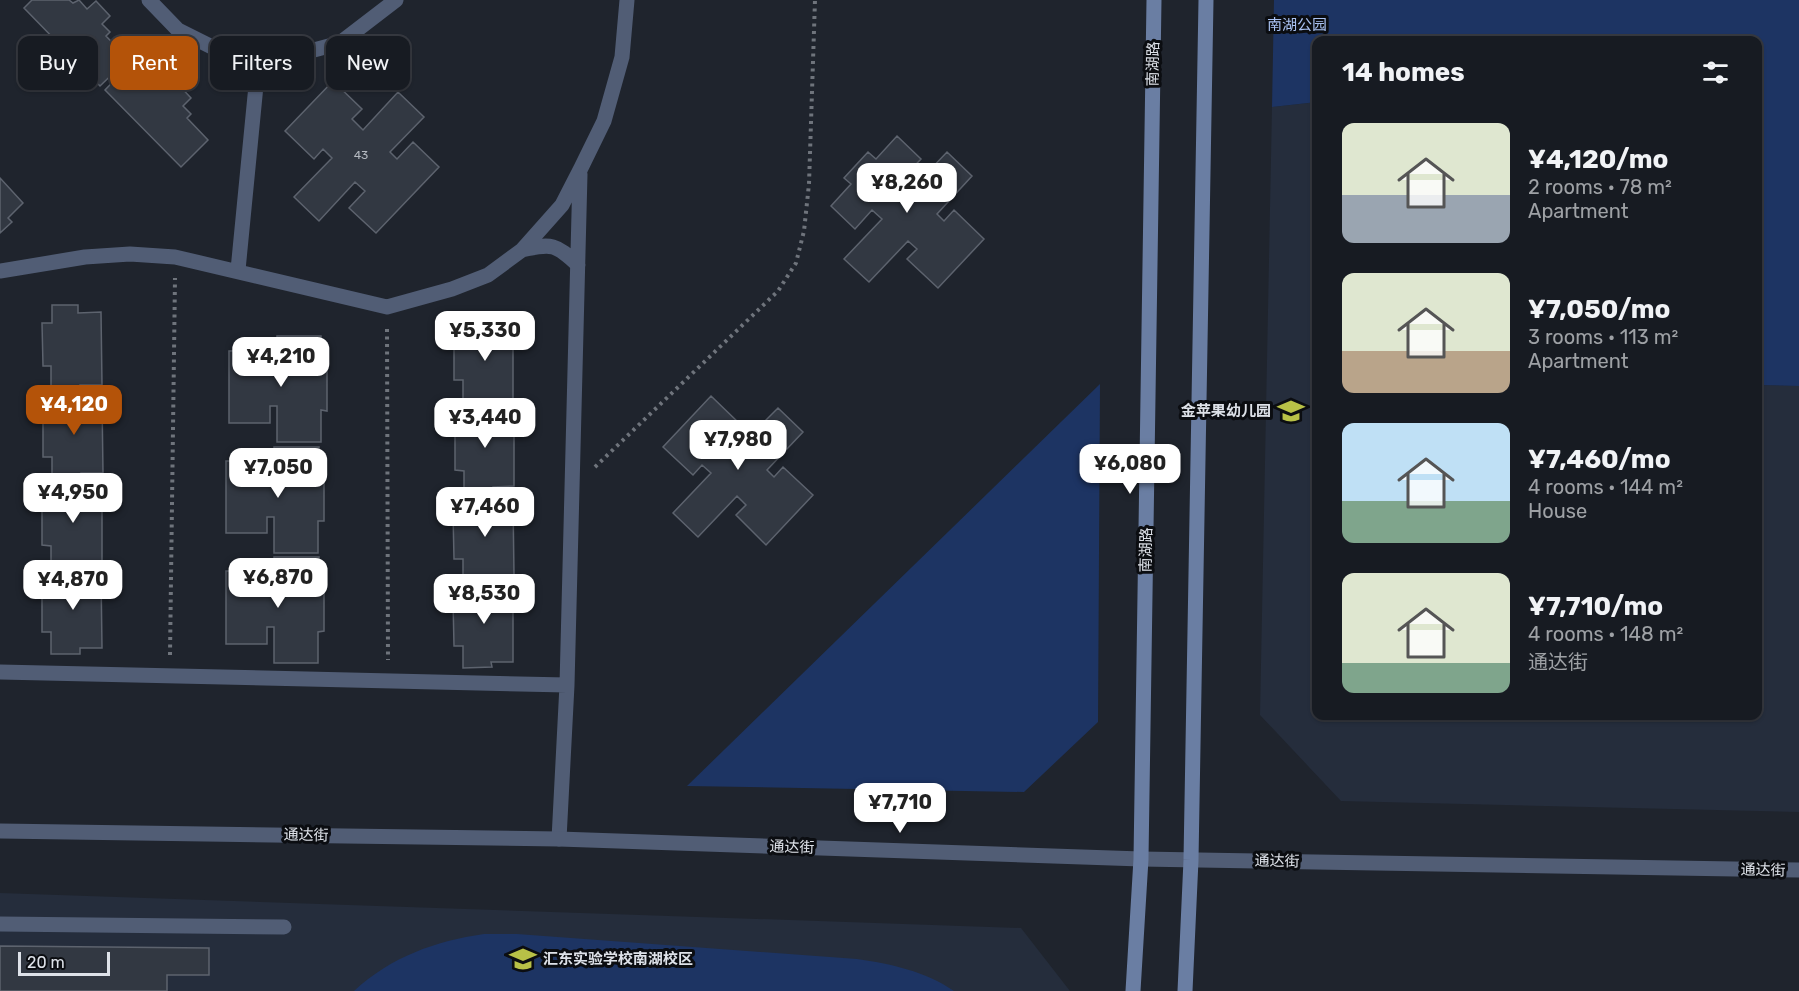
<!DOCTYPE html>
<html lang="en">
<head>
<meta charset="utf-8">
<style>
  :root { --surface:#171b22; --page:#24282f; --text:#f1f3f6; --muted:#9ea1a5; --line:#363940; --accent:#b45309 }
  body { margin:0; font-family:Rubik,"Noto Sans SC",sans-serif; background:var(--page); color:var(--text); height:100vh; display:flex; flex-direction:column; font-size:22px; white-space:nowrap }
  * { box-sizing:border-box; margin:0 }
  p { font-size:20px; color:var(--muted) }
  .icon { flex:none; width:33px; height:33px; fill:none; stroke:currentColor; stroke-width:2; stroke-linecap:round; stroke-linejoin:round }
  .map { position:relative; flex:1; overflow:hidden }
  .details { position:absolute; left:1312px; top:36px; width:450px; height:684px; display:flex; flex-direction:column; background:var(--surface); border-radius:12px; box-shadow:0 2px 4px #0004,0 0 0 2px var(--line) }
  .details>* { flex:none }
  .hud { position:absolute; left:18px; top:36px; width:570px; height:54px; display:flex; gap:12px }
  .scale { position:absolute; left:18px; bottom:15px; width:92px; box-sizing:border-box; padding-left:6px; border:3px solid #dee2e9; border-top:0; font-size:16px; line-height:21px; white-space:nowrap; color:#dee2e9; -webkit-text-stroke:4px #0b0d11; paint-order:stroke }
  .price { position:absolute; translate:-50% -51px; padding:0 14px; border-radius:12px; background:#fff; color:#222; font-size:20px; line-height:39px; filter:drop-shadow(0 2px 3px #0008) }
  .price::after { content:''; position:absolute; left:50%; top:36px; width:18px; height:14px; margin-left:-9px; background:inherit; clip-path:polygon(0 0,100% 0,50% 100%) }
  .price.active { background:var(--accent); color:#fff }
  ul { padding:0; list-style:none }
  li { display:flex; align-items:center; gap:18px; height:150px; padding:0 30px }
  li span { display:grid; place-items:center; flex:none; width:168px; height:120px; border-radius:12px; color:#555 }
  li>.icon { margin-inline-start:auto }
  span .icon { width:72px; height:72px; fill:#fffc; stroke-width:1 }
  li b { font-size:26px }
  h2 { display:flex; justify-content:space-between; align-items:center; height:72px; padding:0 30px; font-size:26px }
  .tag { padding:0 21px; border-radius:12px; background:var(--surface); box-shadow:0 2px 4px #0004,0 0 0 2px var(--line); font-size:21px; line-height:54px }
  .tag.active { background:var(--accent); color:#fff }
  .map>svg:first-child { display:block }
</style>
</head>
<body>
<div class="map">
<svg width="1799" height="991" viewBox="0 0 1799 991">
  <rect width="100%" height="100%" fill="#1f242d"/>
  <!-- built -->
  <path fill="#252d3c" d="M1317 102V716H1758V385L1799 386V812L1341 801 1260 715 1272 107Z
    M0 893 1021 928 1070 991H0Z"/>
  <!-- green -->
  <path fill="#1d3463" d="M1274 0H1799V386L1758 385V40H1317V102L1272 107Z
    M1100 384 1098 722 1024 792 687 786Z
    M484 934H517L857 959C891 964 925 971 954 991H354C391 957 435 941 484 934Z"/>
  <!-- building -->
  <path fill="#323842" stroke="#5d636e" stroke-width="1.5" d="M32 0H69L73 3 79 0 87 9 96 1 110 16 102 24 110 32 106 36 128 59 100 86 24 8Z
    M131 63 153 85 158 80 168 91 176 82 191 98 183 106 191 114 187 118 208 140 181 167 105 90Z
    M333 81 362 109 352 119 363 130 398 92 424 117 390 152 397 159 413 142 439 167 376 233 349 208 365 191 355 182 319 221 294 197 332 158 323 149 314 159 285 131Z
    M897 136 921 159 901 180 911 190 947 152 972 176 937 214 944 221 954 210 984 239 938 288 907 259 917 249 908 241 869 282 844 259 882 219 872 210 855 229 831 206 851 184 844 178 868 152 876 159Z
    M0 178 23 203 8 218 12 222 0 233Z
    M52 305H78V313L101 312 102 385H80V391L51 392V366H43L42 323H52Z
    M490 318V326H513V399H492V405H463V380H454V337H464L463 319Z
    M277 336H321V369H327V411L321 410V442H277V406H270V423H229V351L268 350 269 370 277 369Z
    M79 392V400H102L103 473H81V478L52 479V457H43V411H53V393Z
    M711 396 741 425 731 435 741 445 778 408 803 432 767 470 774 477 783 467 813 495 766 545 736 515 746 505 737 496 698 537 673 513 711 473 702 465 693 475 663 447Z
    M464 406H491V413H514V486L493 487V492H464V471L455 470V424H464Z
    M274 447H319V479L324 480V521H318V553H274V517H267V533H226V461H266V480H274Z
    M52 481H78V488H102V561L80 562V567H51V546L42 545V499H52Z
    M464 495H490V502H513L514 575H492V581H463V559H454L453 513H464Z
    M274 557H319V590H324V631L318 632V663H274V627H267V644H226V571H266V590H274Z
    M52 568H78V575H101L102 648H80V654H51V632H42V586H52Z
    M463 581H490V589H513V662H491L492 667 463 668V646H454L453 600 464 599Z
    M0 946 209 948V975H167V991H0Z"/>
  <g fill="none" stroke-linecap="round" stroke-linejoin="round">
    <!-- path -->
    <path stroke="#6f747c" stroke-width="4" stroke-dasharray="3 4.5" stroke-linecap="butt" d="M387 329 388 660
      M595 467 778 291 796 263 804 231 809 184 815 0
      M170 655 175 278"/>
    <!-- lane -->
    <path stroke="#515d75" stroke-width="15" d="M149 0 178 30 226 54 258 65 340 43 396 0
      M522 250C552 243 556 244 578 265
      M238 270 258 65
      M0 271 85 257 130 254 175 257 387 307 452 289 488 275 522 250 562 205 581 168 604 121 622 57 627 0
      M0 672 567 685
      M559 839 567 685 580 174
      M0 924 284 927"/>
    <!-- street -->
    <path stroke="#515d75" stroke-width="15" d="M0 831 559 839 1141 859 1799 870"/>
    <!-- secondary -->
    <path stroke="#6a7ea3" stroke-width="15" d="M1133 991 1141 859 1154 0
      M1185 991 1191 860 1206 0"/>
  </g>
  <!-- icons -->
  <defs>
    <symbol id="school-bare" viewBox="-9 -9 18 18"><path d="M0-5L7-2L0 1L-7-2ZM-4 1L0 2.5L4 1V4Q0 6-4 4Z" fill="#b8c147" stroke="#0b0d11" stroke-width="2.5" paint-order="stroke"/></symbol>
  </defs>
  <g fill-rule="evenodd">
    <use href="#school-bare" x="1272" y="392" width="38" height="38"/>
    <use href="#school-bare" x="504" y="940" width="38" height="38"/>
  </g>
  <g text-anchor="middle" stroke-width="6" stroke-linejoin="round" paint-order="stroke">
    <!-- number labels -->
    <g font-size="12" fill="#b3b8bf">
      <text x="361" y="159">43</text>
    </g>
    <!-- park labels -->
    <g font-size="15" fill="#a9c2f2" stroke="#0b0d11">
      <text x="1297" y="30">南湖公园</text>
    </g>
    <!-- street labels -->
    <g font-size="15" fill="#dee2e9" stroke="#0b0d11">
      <text transform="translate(1153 64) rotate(-89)" y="5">南湖路</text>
      <text transform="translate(1146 550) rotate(-89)" y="5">南湖路</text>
      <text transform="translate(306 835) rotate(1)" y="5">通达街</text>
      <text transform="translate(792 847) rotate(2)" y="5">通达街</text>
      <text transform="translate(1277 861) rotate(1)" y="5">通达街</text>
      <text transform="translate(1763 870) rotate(1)" y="5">通达街</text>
    </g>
    <!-- poi labels -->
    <g font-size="15" font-weight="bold" fill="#dee2e9" stroke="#0b0d11" text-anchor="end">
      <text x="1271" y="416">金苹果幼儿园</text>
      <text x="543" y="964" text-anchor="start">汇东实验学校南湖校区</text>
    </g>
  </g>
</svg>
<div class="scale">20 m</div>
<b class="price" style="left:907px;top:214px">¥8,260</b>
<b class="price" style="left:485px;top:362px">¥5,330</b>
<b class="price" style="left:281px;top:388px">¥4,210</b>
<b class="price active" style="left:74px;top:436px">¥4,120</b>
<b class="price" style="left:485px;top:449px">¥3,440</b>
<b class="price" style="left:738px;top:471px">¥7,980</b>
<b class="price" style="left:1130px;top:495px">¥6,080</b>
<b class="price" style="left:278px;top:499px">¥7,050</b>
<b class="price" style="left:73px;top:524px">¥4,950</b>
<b class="price" style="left:485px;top:538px">¥7,460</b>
<b class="price" style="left:278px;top:609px">¥6,870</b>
<b class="price" style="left:73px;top:611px">¥4,870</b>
<b class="price" style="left:484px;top:625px">¥8,530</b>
<b class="price" style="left:900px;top:834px">¥7,710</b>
<div class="hud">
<a class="tag">Buy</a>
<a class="tag active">Rent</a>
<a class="tag">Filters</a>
<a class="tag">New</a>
</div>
<section class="details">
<h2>14 homes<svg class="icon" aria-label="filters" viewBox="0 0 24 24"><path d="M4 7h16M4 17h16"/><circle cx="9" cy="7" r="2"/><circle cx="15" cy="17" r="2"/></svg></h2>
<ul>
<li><span style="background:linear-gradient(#dfe7d0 60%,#9aa5b1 0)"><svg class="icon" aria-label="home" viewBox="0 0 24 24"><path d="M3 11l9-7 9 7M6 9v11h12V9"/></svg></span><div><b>¥4,120/mo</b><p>2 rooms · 78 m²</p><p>Apartment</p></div></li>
<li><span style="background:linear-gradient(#dfe7d0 65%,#b9a48a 0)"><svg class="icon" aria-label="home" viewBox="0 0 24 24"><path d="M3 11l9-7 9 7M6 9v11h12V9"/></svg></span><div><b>¥7,050/mo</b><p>3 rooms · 113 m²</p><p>Apartment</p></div></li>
<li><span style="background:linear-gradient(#bfe0f5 65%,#7fa58c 0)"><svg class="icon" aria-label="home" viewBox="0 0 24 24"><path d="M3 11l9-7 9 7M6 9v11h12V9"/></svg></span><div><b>¥7,460/mo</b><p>4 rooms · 144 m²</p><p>House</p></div></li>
<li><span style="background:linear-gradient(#dfe7d0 75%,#7fa58c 0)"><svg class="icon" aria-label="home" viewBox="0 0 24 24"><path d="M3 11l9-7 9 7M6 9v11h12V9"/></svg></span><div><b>¥7,710/mo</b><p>4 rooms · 148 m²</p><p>通达街</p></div></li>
</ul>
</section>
</div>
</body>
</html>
